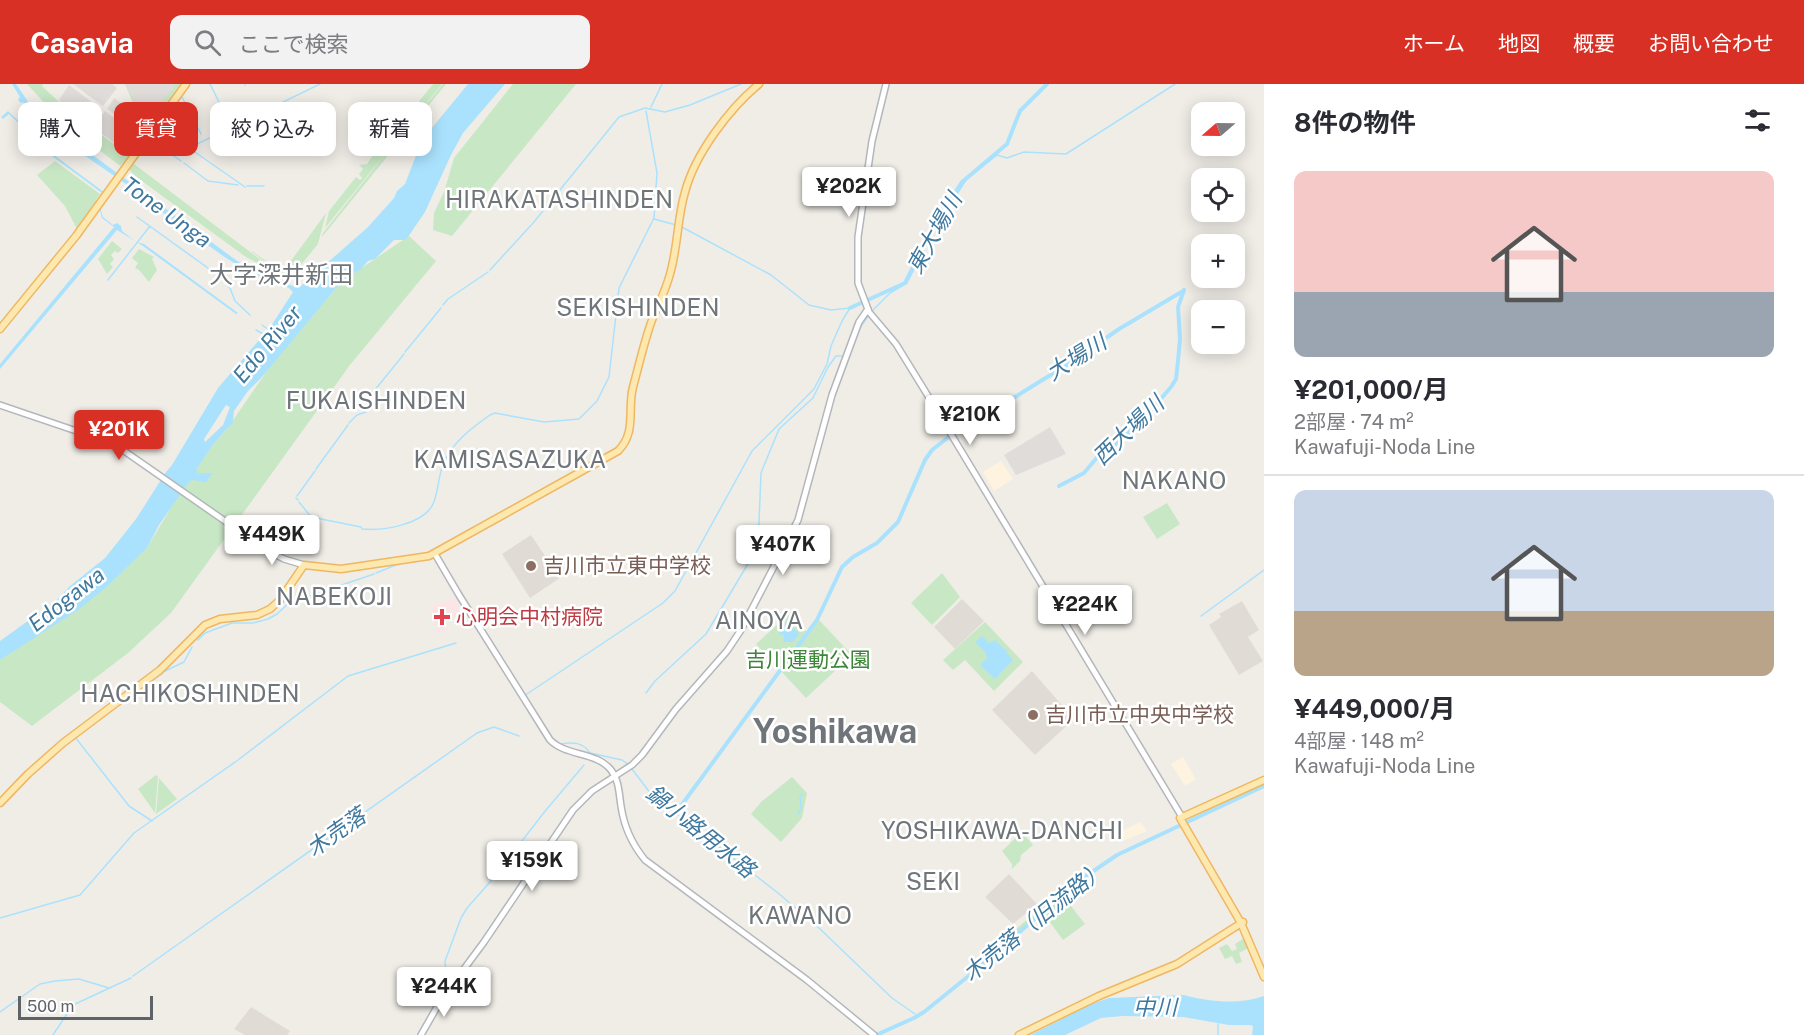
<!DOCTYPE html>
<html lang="ja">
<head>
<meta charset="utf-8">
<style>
  :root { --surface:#fff; --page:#f2f2f3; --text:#2b2b33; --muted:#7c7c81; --line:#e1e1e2; --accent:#d93025 }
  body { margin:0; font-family:"Public Sans","Noto Sans JP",sans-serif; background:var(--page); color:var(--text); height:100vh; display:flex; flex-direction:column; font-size:22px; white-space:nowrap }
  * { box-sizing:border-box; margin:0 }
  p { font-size:20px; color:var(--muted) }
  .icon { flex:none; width:33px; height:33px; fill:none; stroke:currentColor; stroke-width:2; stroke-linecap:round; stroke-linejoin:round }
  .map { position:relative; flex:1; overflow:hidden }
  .details { display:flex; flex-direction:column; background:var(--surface); width:540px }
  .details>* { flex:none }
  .banner { position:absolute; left:18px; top:18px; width:570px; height:54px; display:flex; gap:12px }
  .needle { width:39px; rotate:250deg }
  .tools { position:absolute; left:1191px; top:18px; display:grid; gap:12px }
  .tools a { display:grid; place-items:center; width:54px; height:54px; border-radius:12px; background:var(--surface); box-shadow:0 3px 15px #0003; font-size:30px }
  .scale { position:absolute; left:18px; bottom:15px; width:135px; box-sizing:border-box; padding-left:6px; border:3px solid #5e6367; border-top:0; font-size:16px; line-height:21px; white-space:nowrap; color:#5e6367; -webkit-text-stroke:4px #fff; paint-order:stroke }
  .price { position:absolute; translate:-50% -51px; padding:0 14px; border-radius:6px; background:#fff; color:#222; font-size:20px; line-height:39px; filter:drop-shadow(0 2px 3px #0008) }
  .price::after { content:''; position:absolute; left:50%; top:36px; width:18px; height:14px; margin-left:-9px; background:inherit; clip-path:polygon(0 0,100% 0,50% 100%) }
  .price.selected { background:var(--accent); color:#fff }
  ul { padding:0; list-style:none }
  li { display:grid; align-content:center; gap:12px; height:318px; padding:0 30px }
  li+li { border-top:2px solid var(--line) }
  li span { display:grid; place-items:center; height:186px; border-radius:12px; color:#555 }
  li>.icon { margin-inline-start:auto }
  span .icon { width:108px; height:108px; fill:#fffc; stroke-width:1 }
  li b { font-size:26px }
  h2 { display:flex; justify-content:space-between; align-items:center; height:72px; padding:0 30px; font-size:26px }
  .tag { padding:0 21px; border-radius:12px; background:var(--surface); box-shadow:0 3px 15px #0003; font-size:21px; line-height:54px }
  .tag.selected { background:var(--accent); color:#fff }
  header { display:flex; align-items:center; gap:36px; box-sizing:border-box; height:84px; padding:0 30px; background:var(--accent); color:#fff }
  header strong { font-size:28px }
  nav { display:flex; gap:33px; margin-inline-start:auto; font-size:21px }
  .search { width:420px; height:54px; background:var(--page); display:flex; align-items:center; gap:15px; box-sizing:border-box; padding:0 21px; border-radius:12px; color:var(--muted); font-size:22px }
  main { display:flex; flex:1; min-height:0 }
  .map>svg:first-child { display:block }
</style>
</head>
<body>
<header>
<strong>Casavia</strong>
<div class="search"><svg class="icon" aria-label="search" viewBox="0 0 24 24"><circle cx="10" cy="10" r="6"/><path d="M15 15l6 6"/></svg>ここで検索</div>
<nav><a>ホーム</a><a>地図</a><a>概要</a><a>お問い合わせ</a></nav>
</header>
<main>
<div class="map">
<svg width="1264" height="951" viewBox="0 0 1264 951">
  <rect width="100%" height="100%" fill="#f0ede7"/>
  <!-- commercial -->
  <path fill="#fdf3df" d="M1001 377 1013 395 994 407 983 388Z
    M1183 673 1196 695 1185 702 1171 680Z
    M1140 738 1147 747 1120 758 1113 751Z"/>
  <!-- industrial -->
  <path fill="#dfdcd9" d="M73 0H112L117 4 103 22Z
    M125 0H182L161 26 163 29 156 38 135 23Z
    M69 1 101 25 91 40 59 16Z
    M114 14 139 32 138 35 149 43 144 51 107 25Z
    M105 27 143 55 131 71 93 43Z
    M1050 343 1066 370 1016 391 1004 371Z"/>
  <!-- education -->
  <path fill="#e0dcd5" d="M531 451 560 494 530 514 502 470Z
    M962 515 984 537 955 565 934 543Z
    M1242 517 1259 546 1248 553 1263 577 1239 591 1209 541 1221 533 1219 530Z
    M1032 587 1074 635 1035 671 992 626Z
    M1009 790 1037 820 1013 840 985 813Z
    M251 923 290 947 287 951H245L234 945Z"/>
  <!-- medical -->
  <path fill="#fbe5e6" d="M455 514 460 530 444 536 447 546 438 549 429 523Z"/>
  <!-- green -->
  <path fill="#c8e7c5" d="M27 0H43L42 2 74 32 130 71 154 40 125 82 120 80 123 84 62 38Z
    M125 0 138 24 152 33 157 26 155 25 173 5V0H182L161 26 163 29 157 36H154L135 23Z
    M433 0H442L398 54 443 0H446L322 153 323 149 394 59 325 144 329 127 356 93 360 96 362 94 359 90 363 85 359 81 367 80 373 71 375 72Z
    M513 0H576L452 152 433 146 434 129 444 108 454 74Z
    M159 43 134 80 282 192 246 173 139 95 127 84Z
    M55 77 100 110 96 116 97 121 78 147 65 122 37 91Z
    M326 129 318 160 295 188 294 186 288 193 284 192 252 168V167L270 180 285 185Z
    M409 152 436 177 350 281 171 529 128 569 32 642 0 618V576L109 501 147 464 176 415 212 362 227 345 271 281 342 197Z
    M112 157 122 165 118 169 115 167 111 171 114 175 110 180 113 183 107 190 98 175Z
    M139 165 154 173 152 175 157 186 149 198 139 186 135 184 138 179 132 174Z
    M1167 419 1180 440 1157 455 1143 433Z
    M942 489 960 513 932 541 911 519Z
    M789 530 809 550 819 536 852 571 806 614 756 560Z
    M985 538 1023 578 994 607 965 576 953 586 943 576Z
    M156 691 158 693 155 729 138 705Z
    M792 693 807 709 802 734 781 758 751 730 761 718Z
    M159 694 177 715 156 730Z
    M1022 748 1033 761 1021 771 1020 777 1012 785V780L1002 767Z
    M1070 799 1074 802 1019 849 1016 845Z
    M1064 813 1085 840 1063 856 1044 830Z
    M1246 853 1250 863 1239 869 1242 878 1236 880 1232 872 1225 875 1219 864 1227 860 1232 867 1237 865 1235 860Z"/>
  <!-- water -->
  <path fill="#aae2fd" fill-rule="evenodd" d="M12 0H16L31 22 53 42 240 179 295 203 301 202 368 143 394 114 397 107 405 100 417 69 431 45 468 0H505L463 49 451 71 425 128 408 153 405 156H394L375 175 368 177 361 185 342 197 262 293 248 307 234 327 233 338 212 362 196 386 198 389H213L206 398 192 396 188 399 159 441 147 464 109 501 78 526 0 576V557L57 516 70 502 105 474 136 435 166 388 172 381 218 304 271 242 293 208 289 204 247 187 223 172 159 126 142 111 65 58 32 30 29 23 23 18 21 19 18 16 20 13ZM226 321 230 323 223 341 205 358 204 355Z
    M8 27 54 71 105 109 98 117 103 133 113 141 117 139 121 142 122 147 136 158 144 160 238 229 236 230 143 162 117 146 0 285V280L114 143 102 134 97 116 102 109 52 72 9 30 3 35 1 33Z
    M788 537 799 550 793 558H783L784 552 781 550 779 552 780 546Z
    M982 552 989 559 995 556 1005 566 1008 565 1006 568 1013 576 995 595 980 581 987 574 985 568 975 558Z
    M1184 911C1210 918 1239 921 1264 912V951H1252L1253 942 1250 941H1229L1183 933 1123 932 1101 934 1065 951H1030L1091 920 1109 914Z"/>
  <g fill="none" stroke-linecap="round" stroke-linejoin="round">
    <!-- stream -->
    <path stroke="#aae2fd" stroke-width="1.5" d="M210 0 223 26
      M245 0V1
      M182 13 201 50
      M651 23 662 0
      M152 57 181 77
      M193 62 320 0
      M192 66 245 103
      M184 79 208 97 238 101
      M247 102H264
      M137 133 219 192 230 204 235 217 250 231
      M654 135 676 141
      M680 142 771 191 809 221 831 226 850 224
      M490 186 534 138 619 33 645 24 665 28 690 21 741 0
      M108 196 150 142
      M443 221 448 215 488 188
      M872 227 890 209 907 199 934 146 966 96 997 71 1007 74 1024 68 1066 70 1175 0
      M262 241 269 246
      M859 245 869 231
      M256 246 265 251
      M405 268 441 224
      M349 339 357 331 366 328 370 312 404 270
      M316 385 348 341
      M297 412 315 387
      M296 414 298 416
      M299 418 311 433 361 443 362 445C382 447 423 441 433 420 439 407 438 389 445 376 455 356 473 343 490 331L495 329 544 338 579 335 597 317 609 293 619 204 654 134 657 89 646 27
      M376 489 396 481
      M1201 532 1264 486
      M198 556 205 549 232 539H253L268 535 277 530 289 519 374 490
      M163 588 184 578 192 563
      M134 609 162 590
      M646 609 655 597 706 550 758 463 761 389 779 345 813 314 828 283 836 272H844
      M524 612 663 519 675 507 752 367 814 305 827 280 831 262 842 237 850 224
      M124 617 132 611
      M75 653 129 722 152 737
      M560 660C573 658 583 658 590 669L622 676 629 681
      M632 685 651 710 778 809 818 843 892 914 915 930
      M798 730 801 725 800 713 803 710
      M0 834 80 811 134 749 238 676 348 592 456 559
      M133 892 477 649 494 643 519 652
      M447 900 445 877 461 834 467 824 490 798 546 726 584 681
      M73 921 131 894
      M0 928 40 900 55 897 79 895 109 904
      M1218 940V951
      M57 945 72 922
      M53 951 56 946"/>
    <!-- river -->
    <path stroke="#aae2fd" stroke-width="4" d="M850 224 905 199 936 138 962 98 1007 60 1020 27 1047 0
      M1059 402 1084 389 1100 370 1109 366 1142 337 1171 303 1176 295 1178 277 1180 255 1178 223 1184 206
      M678 726 817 536 842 483 853 473 877 459 898 438 925 376 932 366 955 348 978 336 1073 277 1119 245 1183 207
      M876 951 914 934 924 928 971 890 1076 799 1117 771 1264 702"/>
    <!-- taxiway -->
    <path stroke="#d2d2cf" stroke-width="4.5" d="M373 56 376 59"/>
    <defs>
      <path id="secondary" d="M886 0 872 57 858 153V199L869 228 896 260 925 307 1182 733
        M0 321 94 353 120 364 265 465 284 475 304 481
        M435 470 459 511 550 656C567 673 596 667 611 686 619 696 619 709 621 722 624 743 631 759 645 776L807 896 874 951
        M421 951 441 916 484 858 573 726 592 707 632 681 642 671 676 625 727 567 741 546 798 436 832 311 859 238 868 225"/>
      <path id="primary" d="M0 245 76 152 186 0
        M1264 696 1180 734 1241 839 1264 893
        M0 719 28 690 63 659 160 586 205 541 220 535 257 531 270 525 280 516 304 481 341 485 429 472 618 367C637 348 627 326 633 303 639 281 644 258 652 236 658 221 666 206 670 190 678 163 677 135 685 108 695 70 729 25 759 0
        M1019 951 1099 912 1177 880 1243 838"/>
    </defs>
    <!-- secondary casing -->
    <use href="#secondary" stroke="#b3b7bb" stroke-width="8"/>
    <!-- primary casing -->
    <use href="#primary" stroke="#efb761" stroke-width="9"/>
    <!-- secondary -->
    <use href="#secondary" stroke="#fff" stroke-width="5"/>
    <!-- primary -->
    <use href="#primary" stroke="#fde8af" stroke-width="6"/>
  </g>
  <!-- markers -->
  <g fill="#8d6e63" stroke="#fff" stroke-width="2">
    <circle cx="531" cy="482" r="6"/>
    <circle cx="1033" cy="631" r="6"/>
  </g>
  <path fill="#e0444e" stroke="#fff" stroke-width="2" d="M439 524h6v6h6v6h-6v6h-6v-6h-6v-6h6z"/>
  <g text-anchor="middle" stroke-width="5" stroke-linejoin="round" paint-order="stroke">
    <!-- education labels -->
    <g font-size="21" fill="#785e54" stroke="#fff" text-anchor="start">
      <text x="543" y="489">吉川市立東中学校</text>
      <text x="1045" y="638">吉川市立中央中学校</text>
    </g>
    <!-- health labels -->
    <g font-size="21" fill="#be3a42" stroke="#fff" text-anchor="start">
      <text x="456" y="540">心明会中村病院</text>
    </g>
    <!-- park labels -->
    <g font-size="21" fill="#3d8537" stroke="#fff">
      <text x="808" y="583">吉川運動公園</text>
    </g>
    <!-- water labels -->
    <g font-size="22" font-style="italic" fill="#3f799f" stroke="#fff">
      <text transform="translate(167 128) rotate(36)" y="8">Tone Unga</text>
      <text transform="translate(934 149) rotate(-61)" y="8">東大場川</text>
      <text transform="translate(267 260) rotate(-50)" y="8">Edo River</text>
      <text transform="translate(1076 273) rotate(-32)" y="8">大場川</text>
      <text transform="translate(1128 346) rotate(-44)" y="8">西大場川</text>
      <text transform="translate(66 515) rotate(-38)" y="8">Edogawa</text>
      <text transform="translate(701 747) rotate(39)" y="8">鍋小路用水路</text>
      <text transform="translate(336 748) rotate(-35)" y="8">木売落</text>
      <text transform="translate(1034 837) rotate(-39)" y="8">木売落（旧流路）</text>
      <text x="1155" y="931">中川</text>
    </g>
    <!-- quarter labels -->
    <g font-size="24" fill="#6f7579" stroke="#fff">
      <text x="559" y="124">HIRAKATASHINDEN</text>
      <text x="281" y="199">大字深井新田</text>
      <text x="638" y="232">SEKISHINDEN</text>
      <text x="376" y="325">FUKAISHINDEN</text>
      <text x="510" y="384">KAMISASAZUKA</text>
      <text x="1174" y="405">NAKANO</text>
      <text x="334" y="521">NABEKOJI</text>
      <text x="759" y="545">AINOYA</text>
      <text x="190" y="618">HACHIKOSHINDEN</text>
      <text x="1002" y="755">YOSHIKAWA-DANCHI</text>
      <text x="933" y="806">SEKI</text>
      <text x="800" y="840">KAWANO</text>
    </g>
    <!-- town labels -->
    <g font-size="33" font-weight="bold" fill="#6f7579" stroke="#fff">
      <text x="835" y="659">Yoshikawa</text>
    </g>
  </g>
</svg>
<div class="tools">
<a><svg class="needle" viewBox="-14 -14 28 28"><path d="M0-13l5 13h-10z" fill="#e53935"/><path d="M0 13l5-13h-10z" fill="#7c7c81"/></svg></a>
<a><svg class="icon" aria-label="locate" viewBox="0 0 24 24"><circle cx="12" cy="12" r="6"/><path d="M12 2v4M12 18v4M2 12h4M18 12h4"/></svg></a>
<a>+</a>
<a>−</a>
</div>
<div class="scale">500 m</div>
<b class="price" style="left:849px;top:134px">¥202K</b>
<b class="price" style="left:970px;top:362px">¥210K</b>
<b class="price selected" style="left:119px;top:377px">¥201K</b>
<b class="price" style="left:272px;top:482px">¥449K</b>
<b class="price" style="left:783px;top:492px">¥407K</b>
<b class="price" style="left:1085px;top:552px">¥224K</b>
<b class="price" style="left:532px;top:808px">¥159K</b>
<b class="price" style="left:444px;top:934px">¥244K</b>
<div class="banner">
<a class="tag">購入</a>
<a class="tag selected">賃貸</a>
<a class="tag">絞り込み</a>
<a class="tag">新着</a>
</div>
</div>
<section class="details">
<h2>8件の物件<svg class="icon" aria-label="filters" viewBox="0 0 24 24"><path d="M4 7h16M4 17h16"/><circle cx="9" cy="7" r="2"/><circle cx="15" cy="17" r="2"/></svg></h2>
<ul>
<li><span style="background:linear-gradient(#f6c9c9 65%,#9aa5b1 0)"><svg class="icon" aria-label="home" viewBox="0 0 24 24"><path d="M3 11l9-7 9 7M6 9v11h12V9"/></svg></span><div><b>¥201,000/月</b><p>2部屋 · 74 m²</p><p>Kawafuji-Noda Line</p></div></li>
<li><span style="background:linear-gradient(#c9d6e8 65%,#b9a48a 0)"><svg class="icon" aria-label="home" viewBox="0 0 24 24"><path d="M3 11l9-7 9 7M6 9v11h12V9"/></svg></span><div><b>¥449,000/月</b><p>4部屋 · 148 m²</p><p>Kawafuji-Noda Line</p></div></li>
</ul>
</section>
</main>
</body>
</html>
